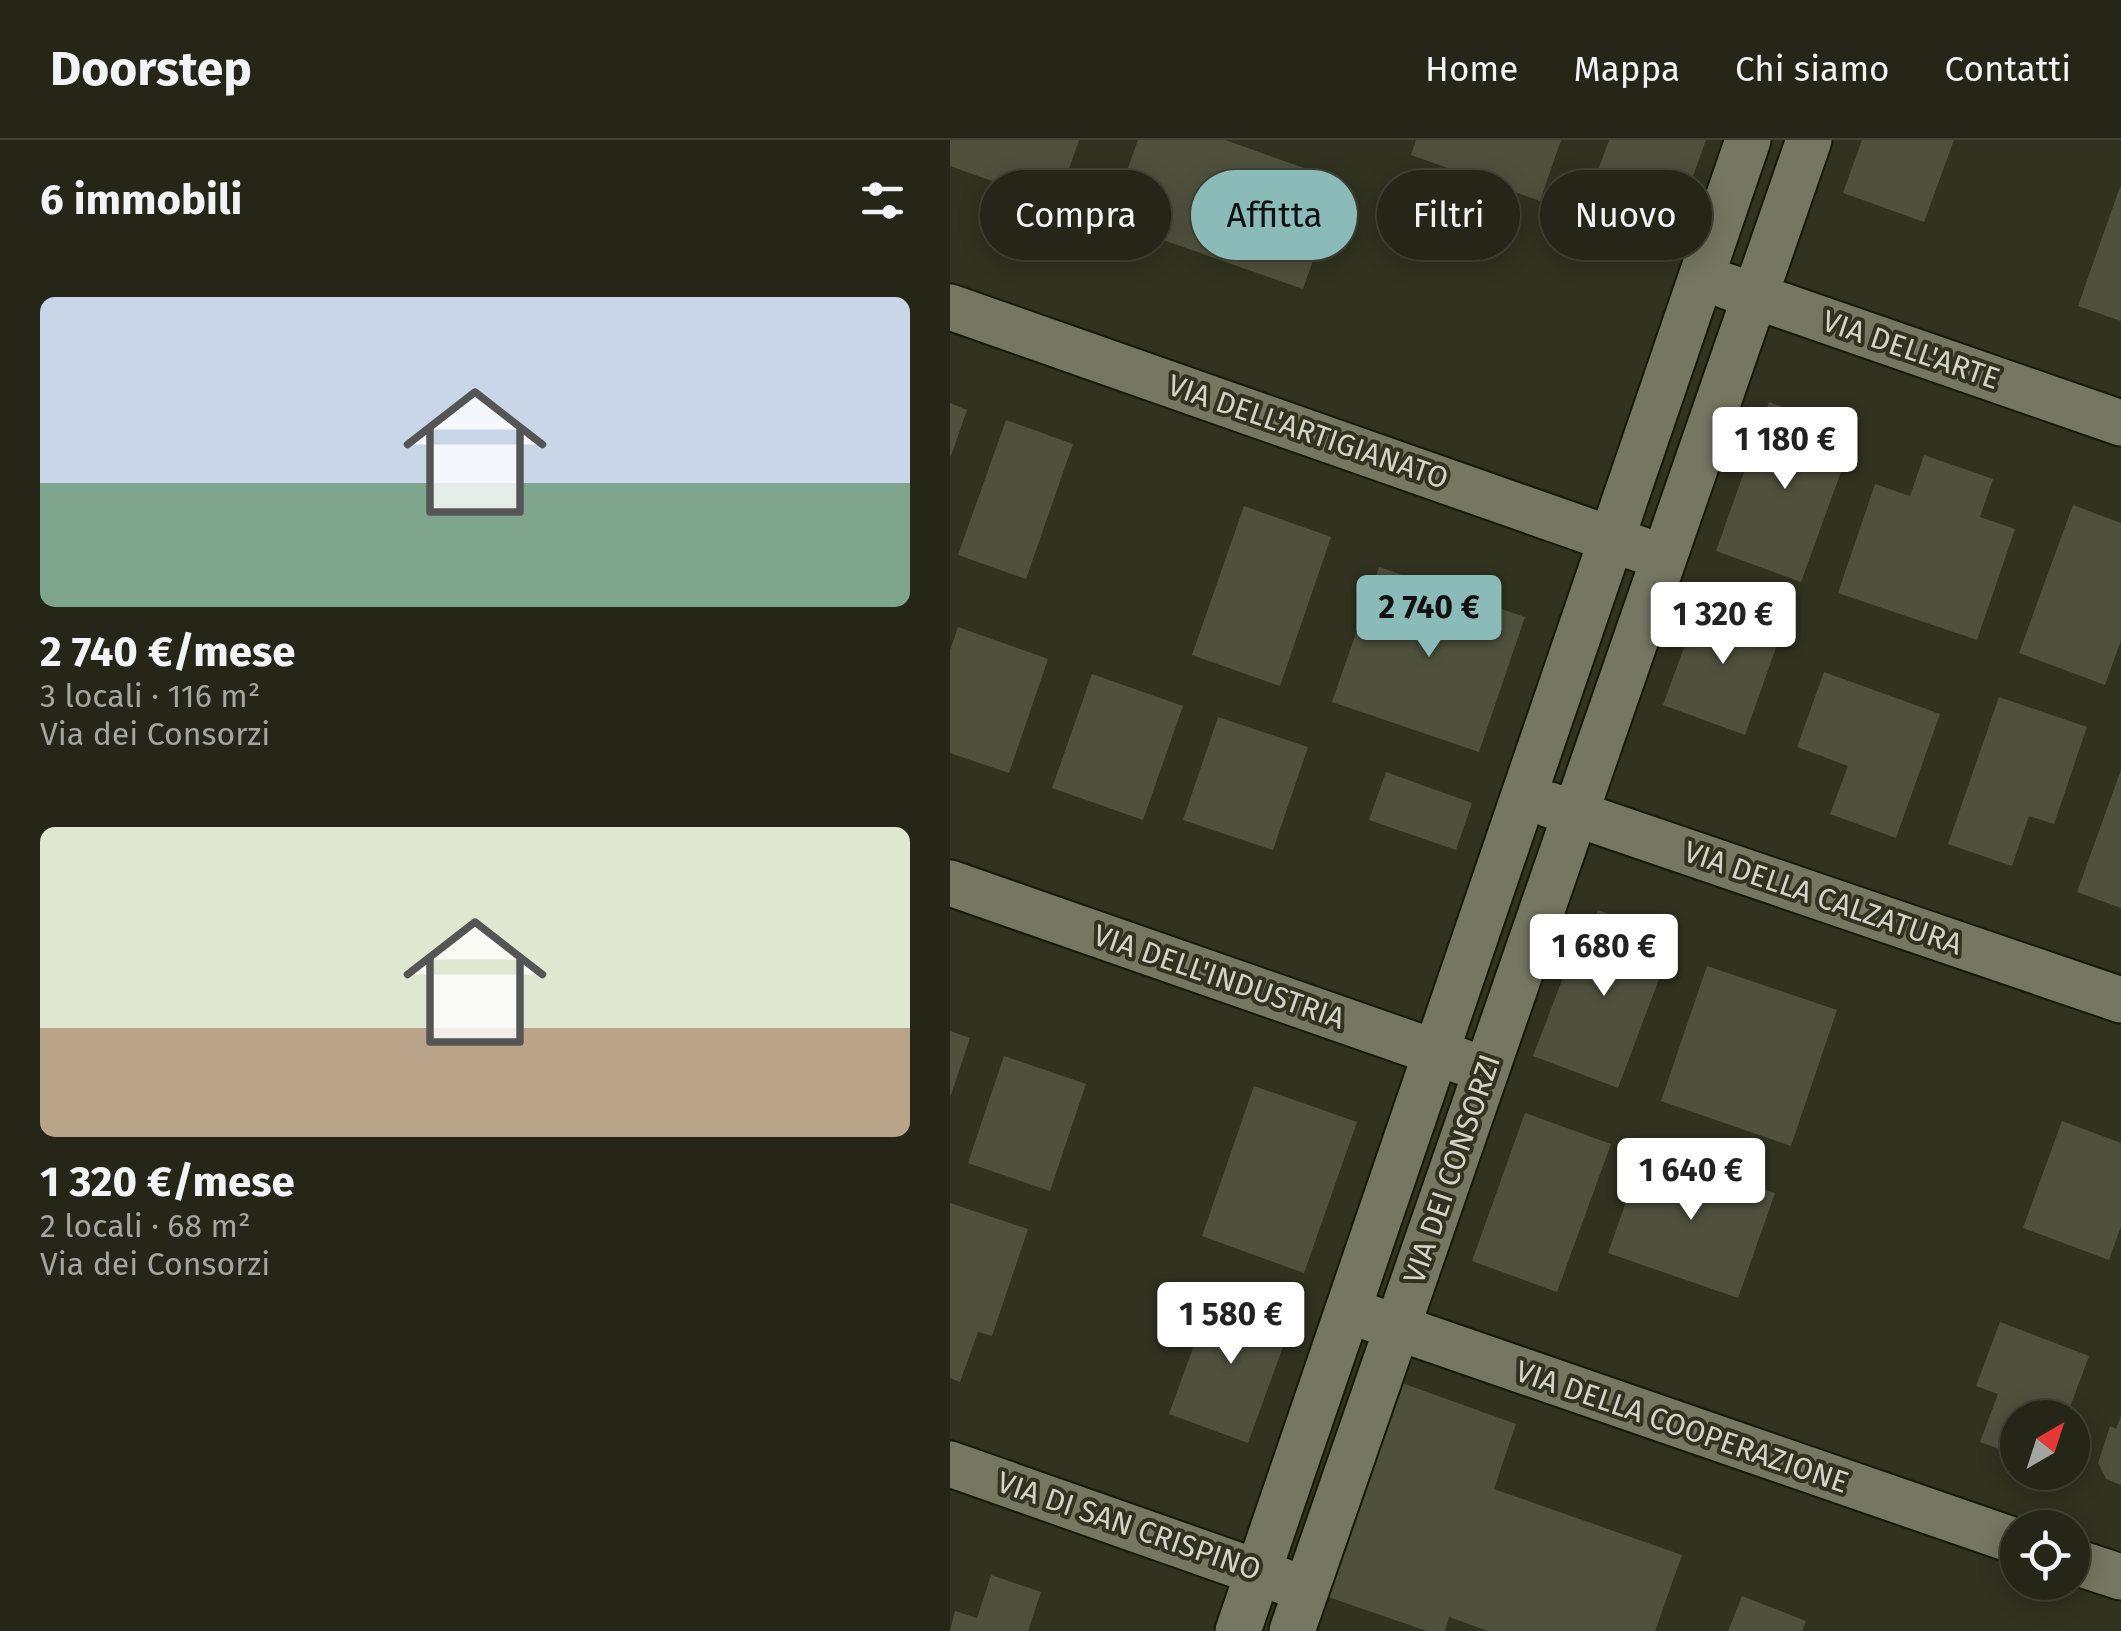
<!DOCTYPE html>
<html lang="it">
<head>
<meta charset="utf-8">
<style>
  :root { --surface:#252617; --page:#2d2e20; --text:#f1f3f6; --muted:#a3a5a1; --line:#424336; --accent:#8bbbb9 }
  body { margin:0; font-family:"Fira Sans",sans-serif; background:var(--page); color:var(--text); height:100vh; display:flex; flex-direction:column; font-size:38px; white-space:nowrap }
  * { box-sizing:border-box; margin:0 }
  p { font-size:32px; color:var(--muted) }
  .icon { flex:none; width:55px; height:55px; fill:none; stroke:currentColor; stroke-width:2; stroke-linecap:round; stroke-linejoin:round }
  .map { position:relative; flex:1; overflow:hidden }
  .details { display:flex; flex-direction:column; background:var(--surface); width:950px }
  .details>* { flex:none }
  .banner { position:absolute; left:30px; top:30px; width:950px; height:90px; display:flex; gap:20px }
  .needle { width:65px; rotate:39deg }
  .controls { position:absolute; left:1050px; top:1260px; display:grid; gap:20px }
  .controls a { display:grid; place-items:center; width:90px; height:90px; border-radius:50%; background:var(--surface); box-shadow:0 5px 25px #0003,0 0 0 2px var(--line); font-size:50px }
  .price { position:absolute; translate:-50% -85px; padding:0 22px; border-radius:10px; background:#fff; color:#222; font-size:32px; line-height:65px; filter:drop-shadow(0 2px 5px #0008) }
  .price::after { content:''; position:absolute; left:50%; top:60px; width:30px; height:22px; margin-left:-15px; background:inherit; clip-path:polygon(0 0,100% 0,50% 100%) }
  .price.current { background:var(--accent); color:#111 }
  ul { padding:0; list-style:none }
  li { display:grid; align-content:center; gap:20px; height:530px; padding:0 40px }
  li span { display:grid; place-items:center; height:310px; border-radius:15px; color:#555 }
  li>.icon { margin-inline-start:auto }
  span .icon { width:180px; height:180px; fill:#fffc; stroke-width:1 }
  li b { font-size:42px }
  h2 { display:flex; justify-content:space-between; align-items:center; height:120px; padding:0 40px; font-size:42px }
  .tag { padding:0 35px; border-radius:45px; background:var(--surface); box-shadow:0 5px 25px #0003,0 0 0 2px var(--line); font-size:35px; line-height:90px }
  .tag.current { background:var(--accent); color:#111 }
  header { display:flex; align-items:center; gap:60px; box-sizing:border-box; height:140px; padding:0 50px; background:var(--surface); border-bottom:2px solid var(--line) }
  header strong { font-size:48px }
  nav { display:flex; gap:55px; margin-inline-start:auto; font-size:35px }
  main { display:flex; flex:1; min-height:0 }
  .map>svg:first-child { display:block }
</style>
</head>
<body>
<header>
<strong>Doorstep</strong>
<nav><a>Home</a><a>Mappa</a><a>Chi siamo</a><a>Contatti</a></nav>
</header>
<main>
<section class="details">
<h2>6 immobili<svg class="icon" aria-label="filters" viewBox="0 0 24 24"><path d="M4 7h16M4 17h16"/><circle cx="9" cy="7" r="2"/><circle cx="15" cy="17" r="2"/></svg></h2>
<ul>
<li><span style="background:linear-gradient(#c9d6e8 60%,#7fa58c 0)"><svg class="icon" aria-label="home" viewBox="0 0 24 24"><path d="M3 11l9-7 9 7M6 9v11h12V9"/></svg></span><div><b>2 740 €/mese</b><p>3 locali · 116 m²</p><p>Via dei Consorzi</p></div></li>
<li><span style="background:linear-gradient(#dfe7d0 65%,#b9a48a 0)"><svg class="icon" aria-label="home" viewBox="0 0 24 24"><path d="M3 11l9-7 9 7M6 9v11h12V9"/></svg></span><div><b>1 320 €/mese</b><p>2 locali · 68 m²</p><p>Via dei Consorzi</p></div></li>
</ul>
</section>
<div class="map">
<svg width="1171" height="1491" viewBox="0 0 1171 1491">
  <rect width="100%" height="100%" fill="#31321f"/>
  <!-- building -->
  <path fill="#50513d" d="M0 0H129L107 64 0 26Z
    M188 0H275L391 41 353 149 159 81Z
    M466 0H611L590 61 461 15Z
    M659 0H756L720 100 634 69Z
    M912 0H1004L974 82 893 53Z
    M1170 47H1171V181L1128 166Z
    M819 262 905 293 851 442 766 411Z
    M0 263 17 270 1 316H0Z
    M56 280 123 304 76 439 8 415Z
    M974 315 1043 339 1030 377 1065 389 1027 500 888 453 925 344 960 356Z
    M1123 365 1171 383V500L1155 545 1069 513Z
    M294 366 381 397 330 546 242 515Z
    M429 427 575 477 529 612 382 562Z
    M752 458 833 488 795 595 713 565Z
    M8 487 98 519 59 633 0 613V510Z
    M874 532 990 574 946 698 880 674 898 626 847 607Z
    M142 534 233 566 193 680 102 648Z
    M1049 557 1137 587 1104 684 1079 676 1062 726 998 704Z
    M268 577 358 607 323 710 233 680Z
    M1171 630V768L1127 752Z
    M436 632 522 663 506 710 419 680Z
    M648 770 724 799 668 948 583 916 624 809 632 812Z
    M757 826 887 870 841 1006 711 961Z
    M0 891 20 898 1 955H0Z
    M54 916 136 944 100 1051 18 1023Z
    M304 946 407 982 354 1133 252 1096Z
    M575 973 661 1004 607 1152 522 1121Z
    M1112 981 1171 1003V1086L1159 1120 1073 1088Z
    M695 1008 825 1053 788 1158 658 1113Z
    M0 1063 78 1089 42 1196 28 1192 10 1242 0 1238Z
    M264 1150 343 1179 298 1303 219 1274Z
    M1050 1182 1139 1216 1116 1278H1068V1316L1030 1302 1048 1254 1026 1246Z
    M452 1243 566 1284 544 1349 732 1415 705 1491H538L499 1477 495 1491H477L378 1457Z
    M1171 1276V1345L1156 1339 1148 1323 1160 1286 1166 1289Z
    M41 1435 91 1452 78 1491H0L5 1471 27 1478Z
    M792 1456 856 1481 852 1491H778Z"/>
  <g fill="none" stroke-linecap="round" stroke-linejoin="round">
    <defs>
      <path id="minor" d="M776 146 1171 283
        M0 167 692 410
        M600 665 1171 860
        M0 743 513 922
        M417 1177 1068 1402
        M0 1324 338 1443
        M1122 1421 1171 1437
        M288 1491 798 0
        M342 1491 859 0"/>
    </defs>
    <!-- minor casing -->
    <use href="#minor" stroke="#191908" stroke-width="49"/>
    <!-- minor -->
    <use href="#minor" stroke="#767762" stroke-width="45"/>
  </g>
  <g text-anchor="middle" stroke-width="8" stroke-linejoin="round" paint-order="stroke">
    <!-- street labels -->
    <g font-size="30" fill="#d3d4c8" stroke="#31321f">
      <text transform="translate(961 210) rotate(19)" y="10">VIA DELL'ARTE</text>
      <text transform="translate(358 292) rotate(19)" y="10">VIA DELL'ARTIGIANATO</text>
      <text transform="translate(873 758) rotate(19)" y="10">VIA DELLA CALZATURA</text>
      <text transform="translate(269 837) rotate(19)" y="10">VIA DELL'INDUSTRIA</text>
      <text transform="translate(502 1029) rotate(-71)" y="10">VIA DEI CONSORZI</text>
      <text transform="translate(732 1287) rotate(19)" y="10">VIA DELLA COOPERAZIONE</text>
      <text transform="translate(179 1386) rotate(19)" y="10">VIA DI SAN CRISPINO</text>
    </g>
  </g>
</svg>
<div class="controls">
<a><svg class="needle" viewBox="-14 -14 28 28"><path d="M0-13l5 13h-10z" fill="#e53935"/><path d="M0 13l5-13h-10z" fill="#a3a5a1"/></svg></a>
<a><svg class="icon" aria-label="locate" viewBox="0 0 24 24"><circle cx="12" cy="12" r="6"/><path d="M12 2v4M12 18v4M2 12h4M18 12h4"/></svg></a>
</div>
<b class="price" style="left:835px;top:352px">1 180 €</b>
<b class="price current" style="left:479px;top:520px">2 740 €</b>
<b class="price" style="left:773px;top:527px">1 320 €</b>
<b class="price" style="left:654px;top:859px">1 680 €</b>
<b class="price" style="left:741px;top:1083px">1 640 €</b>
<b class="price" style="left:281px;top:1227px">1 580 €</b>
<div class="banner">
<a class="tag">Compra</a>
<a class="tag current">Affitta</a>
<a class="tag">Filtri</a>
<a class="tag">Nuovo</a>
</div>
</div>
</main>
</body>
</html>
